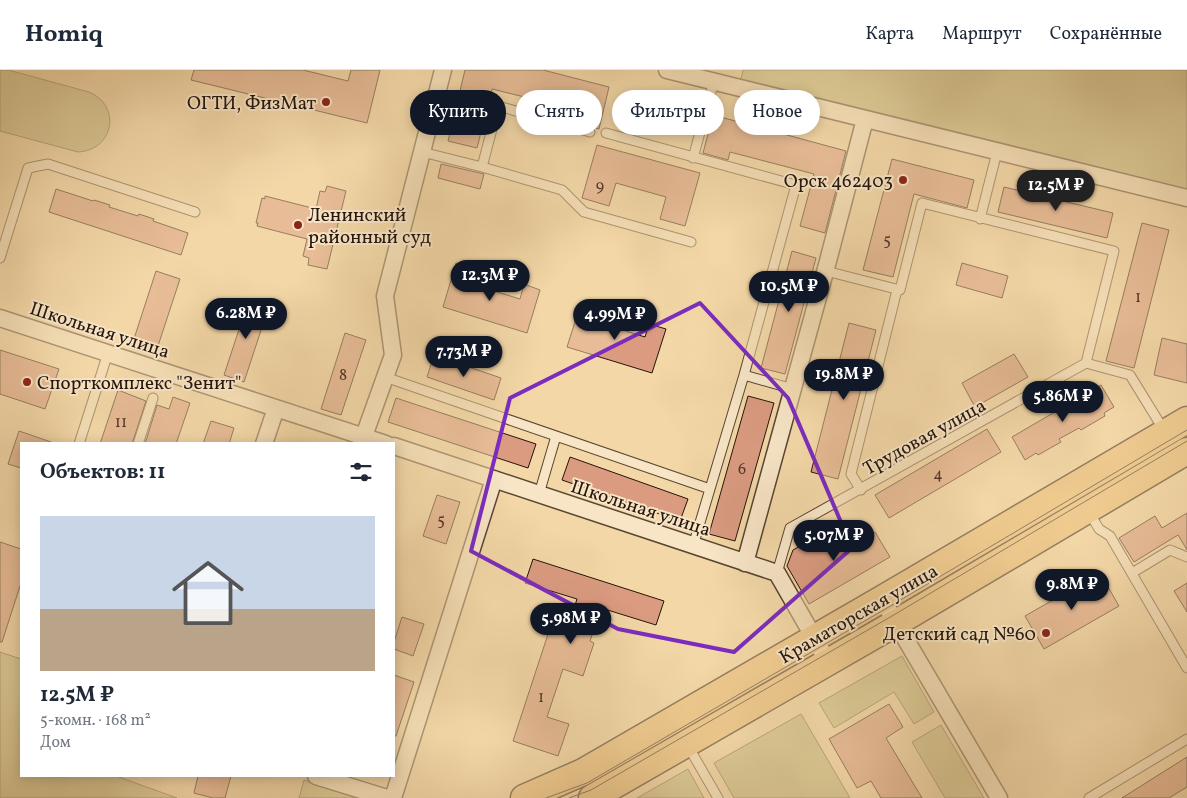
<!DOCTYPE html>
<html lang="ru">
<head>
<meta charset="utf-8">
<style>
  :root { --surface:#fff; --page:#f2f2f3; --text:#1f2937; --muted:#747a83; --line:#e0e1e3; --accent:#111827 }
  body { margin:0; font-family:Vollkorn,serif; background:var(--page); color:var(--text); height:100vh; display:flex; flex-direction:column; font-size:19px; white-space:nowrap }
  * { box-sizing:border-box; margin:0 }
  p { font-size:16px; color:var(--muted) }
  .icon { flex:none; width:28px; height:28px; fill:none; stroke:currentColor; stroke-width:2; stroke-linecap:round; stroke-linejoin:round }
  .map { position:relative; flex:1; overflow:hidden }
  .drawer { position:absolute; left:20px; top:372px; width:375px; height:335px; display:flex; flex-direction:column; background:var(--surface); border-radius:0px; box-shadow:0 2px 12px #0003 }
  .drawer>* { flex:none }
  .banner { position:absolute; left:410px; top:20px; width:475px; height:45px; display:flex; gap:10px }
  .price { position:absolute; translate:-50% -42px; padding:0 11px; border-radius:18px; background:var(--accent); color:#fff; font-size:16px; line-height:32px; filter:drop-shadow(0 1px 2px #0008) }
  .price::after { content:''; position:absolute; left:50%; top:30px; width:15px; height:11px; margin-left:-8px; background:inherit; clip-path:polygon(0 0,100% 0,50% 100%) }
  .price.selected { background:#222; color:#fff }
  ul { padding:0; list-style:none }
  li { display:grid; align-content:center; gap:10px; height:265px; padding:0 20px }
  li+li { border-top:1px solid var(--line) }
  li span { display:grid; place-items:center; height:155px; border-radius:0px; color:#555 }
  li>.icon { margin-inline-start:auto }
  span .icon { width:90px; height:90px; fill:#fffc; stroke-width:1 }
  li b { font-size:21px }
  h2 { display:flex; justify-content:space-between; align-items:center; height:60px; padding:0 20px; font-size:21px }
  .pill { padding:0 18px; border-radius:22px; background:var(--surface); box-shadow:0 2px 12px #0003; font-size:18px; line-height:45px }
  .pill.selected { background:var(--accent); color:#fff }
  header { display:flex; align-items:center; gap:30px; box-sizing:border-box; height:70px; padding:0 25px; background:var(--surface); border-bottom:1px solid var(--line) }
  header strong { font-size:24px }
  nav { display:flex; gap:28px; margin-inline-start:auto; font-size:18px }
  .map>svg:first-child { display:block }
</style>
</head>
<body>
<header>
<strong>Homiq</strong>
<nav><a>Карта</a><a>Маршрут</a><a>Сохранённые</a></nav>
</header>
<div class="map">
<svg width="1187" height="728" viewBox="0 0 1187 728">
  <rect width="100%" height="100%" fill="#f3d7a7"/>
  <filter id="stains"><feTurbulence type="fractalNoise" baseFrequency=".004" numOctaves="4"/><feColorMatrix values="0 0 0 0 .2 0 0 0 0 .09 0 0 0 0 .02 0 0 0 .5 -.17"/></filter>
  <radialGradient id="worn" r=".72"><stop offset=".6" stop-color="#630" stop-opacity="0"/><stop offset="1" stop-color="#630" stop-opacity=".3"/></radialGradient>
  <!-- green -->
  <path fill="#c3bc82" stroke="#746846" d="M0 0H8L89 22C122 36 114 80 78 82L0 61Z
    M743 0H1187V120L740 13Z
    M0 582 21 589V706H116L177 728H0Z
    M902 586 934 642 914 654 894 622 834 658 819 633Z
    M801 644 850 728H734L714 693Z
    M941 655 984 728H945L912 672Z
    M688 699 704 728H637Z
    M304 710 363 728H299Z"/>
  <!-- building -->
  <path fill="#da9b81" stroke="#25140b" d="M194 0H303L348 11 351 0H380L367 53 191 10Z
    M465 0H543L609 17 599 59 574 51 577 40 492 19 477 78 448 71Z
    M713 45 846 81 825 163 800 156 814 104 730 82 728 90 703 83Z
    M597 75 700 103 685 156 660 149 666 127 616 113 609 136 582 128Z
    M892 89 974 110 967 138 914 124 893 207 863 200Z
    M441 94 484 104 480 119 438 108Z
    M327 116 346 121 327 199 308 195 309 188 303 186 307 169 257 156 258 153H256L262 128 265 129V126L316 139 320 121 325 122Z
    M1004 117 1113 143 1107 168 998 142Z
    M56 119 93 131 94 130 110 135 109 137 138 146 139 144 154 149 153 151 188 163 181 185 49 142Z
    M1142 153 1169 160 1134 298 1106 291Z
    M792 181 816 188 785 304 761 298Z
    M456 193 473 198 468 213 520 229 524 214 540 220 527 263 443 237Z
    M962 193 1008 206 1002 228 956 215Z
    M156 201 180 209 155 285 131 278Z
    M249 229 269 236 244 312 224 305Z
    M581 233 598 239 594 251 645 267 649 254 666 259 652 303 567 277Z
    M849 253 876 260 838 409 811 402Z
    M345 263 366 270 341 345 321 339Z
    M1162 268 1187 274V313L1154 305Z
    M0 280 59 299 45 339 0 324Z
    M1014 284 1028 307 975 337 962 313Z
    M434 285 501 308 494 330 427 307Z
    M1101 315 1114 337 1104 343 1105 346 1081 360 1079 358 1059 369 1061 372 1038 385 1036 383 1025 390 1012 367Z
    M118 320 146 331 132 374H100Z
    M748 326 774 333 735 471 709 464Z
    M173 327 190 333 176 374H145L157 335 169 339Z
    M396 328 536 374 528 398 388 352Z
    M211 351 234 358 229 374H203Z
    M987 359 1001 382 889 448 875 425Z
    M19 361 51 372V374H21V398L8 394Z
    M570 387 688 429 680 451 562 410Z
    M437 425 460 432 446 474 423 466Z
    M1187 443V480L1178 465 1134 492 1119 468 1155 446 1162 458Z
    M855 458 862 470 875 462 890 487 809 534 787 496 793 480 828 460 834 471Z
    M0 472 21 479V513L2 572H0Z
    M533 489 664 531 656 555 601 538 590 571 594 573 583 606 563 599 547 647 569 654 558 686 513 671 550 558 566 563 577 529 525 513Z
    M1100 503 1119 536 1044 579 1025 546Z
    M1187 513V542L1174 521Z
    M402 547 424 554 413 586 394 579V572Z
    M394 605 414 612 396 666H394Z
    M889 634 903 657 886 668 922 728H881L871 711 857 718 829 669Z
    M1187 687V717L1169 728H1122Z
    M198 706H231L225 728H213L194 723Z"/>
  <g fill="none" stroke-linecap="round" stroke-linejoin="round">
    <defs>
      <path id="lane" d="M590 62 498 36 482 97 562 120 584 142 691 172
        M606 63 796 115 744 305
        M422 82 482 97
        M693 88 714 11
        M980 149 997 82
        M0 188 28 98 48 94 195 142
        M1086 293 1130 305 1165 362
        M385 307 710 419
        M79 374 108 283
        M138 374 153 328
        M861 420 851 404 897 220
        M539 424 556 366
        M1089 442 1099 459 1110 466 1187 598
        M693 476 744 305 793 319
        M777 503 790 458 1086 293 1114 181 922 133 900 220 826 201
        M1132 503 1170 480 1187 487
        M688 676 718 728
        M1089 728 1187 669"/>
      <path id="street" d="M667 0 1187 128
        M0 248 386 374
        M364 366 393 285 385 226 443 0
        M264 374 276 338
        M394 376 777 503 828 592
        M745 493 828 191 865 49
        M882 529 999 728
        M316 706 387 728
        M393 728 494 409"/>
      <path id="primary" d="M524 728 583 702 882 529 1187 350
        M592 728 896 553 1187 381"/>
    </defs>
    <!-- lane casing -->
    <use href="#lane" stroke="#584532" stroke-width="11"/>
    <!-- street casing -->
    <use href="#street" stroke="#584532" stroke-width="19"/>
    <!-- primary casing -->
    <use href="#primary" stroke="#25140b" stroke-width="29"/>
    <!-- lane -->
    <use href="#lane" stroke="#f7e5c6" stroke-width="9"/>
    <!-- street -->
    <use href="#street" stroke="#f7e5c6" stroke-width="16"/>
    <!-- primary -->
    <use href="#primary" stroke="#eabc74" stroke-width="26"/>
    <!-- tram -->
    <path stroke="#25140b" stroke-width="1" d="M546 728 587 713 887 538 1187 360
      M569 728 591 720 892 546 1187 371"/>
  </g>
  <!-- marked area -->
  <path d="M0 0H1187V728H0ZM700 233 788 328 852 478 734 582 618 559 471 481 510 328Z" fill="#f3d7a7" fill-opacity=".55" fill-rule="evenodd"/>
  <path fill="none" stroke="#7b2cbf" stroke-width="4" stroke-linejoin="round" d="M700 233 788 328 852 478 734 582 618 559 471 481 510 328Z"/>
  <!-- markers -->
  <g fill="#8f2418" stroke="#f7e5c6" stroke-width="2">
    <circle cx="326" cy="32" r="5"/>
    <circle cx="903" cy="110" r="5"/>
    <circle cx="298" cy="155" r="5"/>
    <circle cx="27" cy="312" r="5"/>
    <circle cx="1046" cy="563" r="5"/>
  </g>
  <g text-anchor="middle" stroke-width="4" stroke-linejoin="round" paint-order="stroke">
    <!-- number labels -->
    <g font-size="16" fill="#523628">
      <text x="600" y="121">9</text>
      <text x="887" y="175">5</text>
      <text x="1138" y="232">1</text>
      <text x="343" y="310">8</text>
      <text x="121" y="357">11</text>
      <text x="742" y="404">6</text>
      <text x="938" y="409">4</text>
      <text x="441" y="455">5</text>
      <text x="541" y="632">1</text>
    </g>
    <!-- poi labels -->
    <g font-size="19" fill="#25140b" stroke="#f7e5c6" text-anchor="end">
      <text x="316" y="39">ОГТИ, ФизМат</text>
      <text x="893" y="117">Орск 462403</text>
      <text x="308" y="151" text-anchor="start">Ленинский<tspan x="308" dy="22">районный суд</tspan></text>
      <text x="37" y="319" text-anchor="start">Спорткомплекс "Зенит"</text>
      <text x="1036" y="570">Детский сад №60</text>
    </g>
    <!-- street labels -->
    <g font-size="19" fill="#25140b" stroke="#f7e5c6">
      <text transform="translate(100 259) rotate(18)" y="7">Школьная улица</text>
      <text transform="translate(924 366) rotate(-29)" y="7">Трудовая улица</text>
      <text transform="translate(641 437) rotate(18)" y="7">Школьная улица</text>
      <text transform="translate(858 543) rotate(-30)" y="7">Краматорская улица</text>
    </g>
  </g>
  <rect width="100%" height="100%" filter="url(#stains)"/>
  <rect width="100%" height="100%" fill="url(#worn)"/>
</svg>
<b class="price selected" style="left:1056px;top:142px">12.5M ₽</b>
<b class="price" style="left:490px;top:232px">12.3M ₽</b>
<b class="price" style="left:789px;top:243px">10.5M ₽</b>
<b class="price" style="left:246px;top:270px">6.28M ₽</b>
<b class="price" style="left:615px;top:271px">4.99M ₽</b>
<b class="price" style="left:464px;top:308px">7.73M ₽</b>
<b class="price" style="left:844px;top:331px">19.8M ₽</b>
<b class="price" style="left:1063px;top:353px">5.86M ₽</b>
<b class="price" style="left:834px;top:492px">5.07M ₽</b>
<b class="price" style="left:1072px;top:541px">9.8M ₽</b>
<b class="price" style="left:571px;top:575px">5.98M ₽</b>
<div class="banner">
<a class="pill selected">Купить</a>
<a class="pill">Снять</a>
<a class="pill">Фильтры</a>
<a class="pill">Новое</a>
</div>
<section class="drawer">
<h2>Объектов: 11<svg class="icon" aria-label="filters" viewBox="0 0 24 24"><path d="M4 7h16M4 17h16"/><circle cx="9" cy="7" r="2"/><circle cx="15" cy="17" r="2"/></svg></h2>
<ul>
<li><span style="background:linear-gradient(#c9d6e8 60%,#b9a48a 0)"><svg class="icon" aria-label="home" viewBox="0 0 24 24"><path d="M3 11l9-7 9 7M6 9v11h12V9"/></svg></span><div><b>12.5M ₽</b><p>5-комн. · 168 m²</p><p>Дом</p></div></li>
</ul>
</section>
</div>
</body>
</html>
